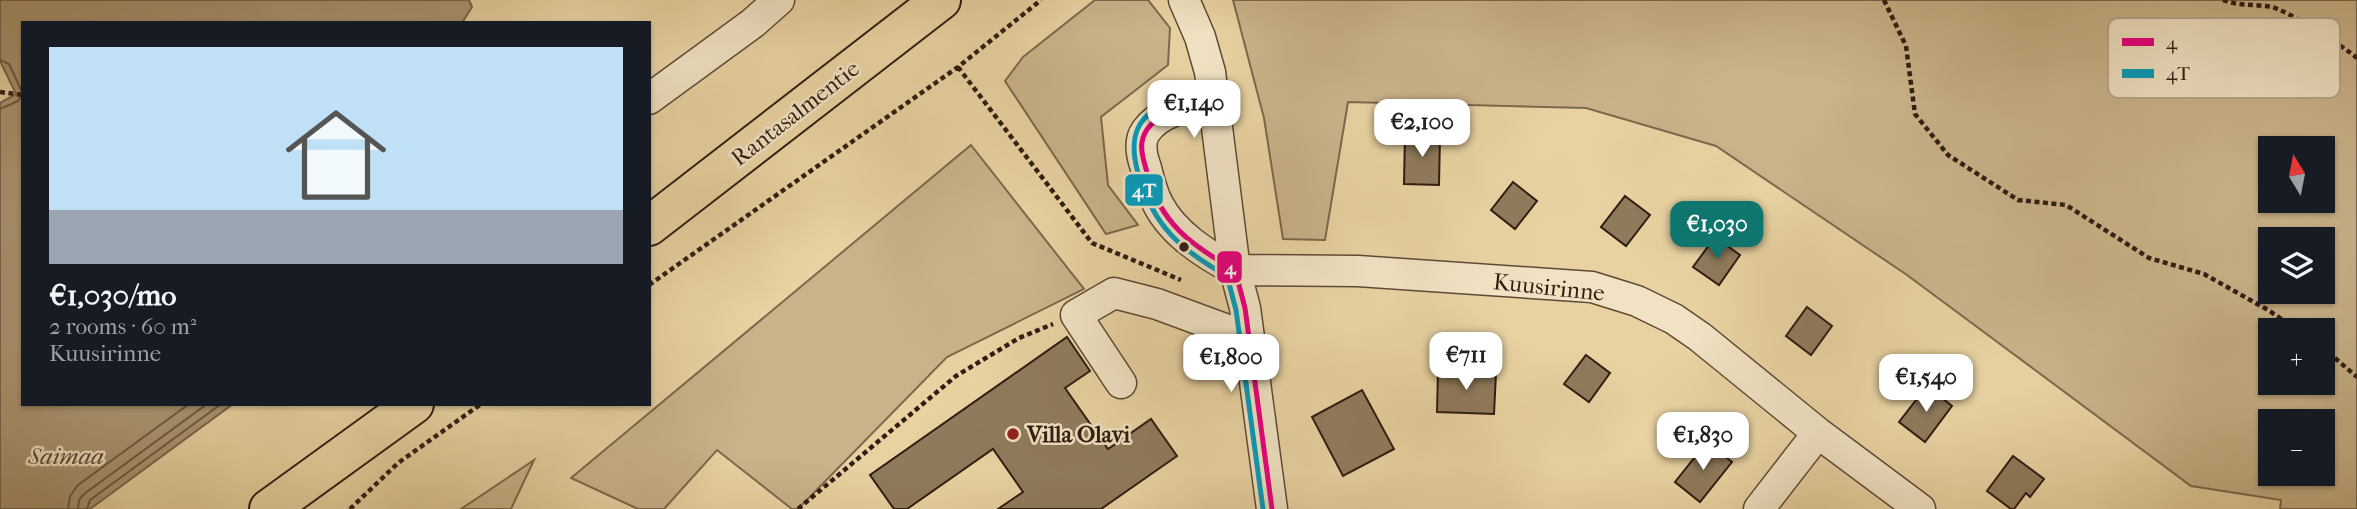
<!DOCTYPE html>
<html lang="en">
<head>
<meta charset="utf-8">
<style>
  :root { --surface:#171b24; --page:#242831; --text:#f1f3f6; --muted:#9ea1a6; --accent:#0f766e }
  body { margin:0; font-family:"IM FELL French Canon",serif; background:var(--page); color:var(--text); height:100vh; display:flex; flex-direction:column; font-size:26px; white-space:nowrap }
  * { box-sizing:border-box; margin:0 }
  p { font-size:23px; color:var(--muted) }
  .icon { flex:none; width:38px; height:38px; fill:none; stroke:currentColor; stroke-width:2; stroke-linecap:round; stroke-linejoin:round }
  .map { position:relative; flex:1; overflow:hidden }
  .side { position:absolute; left:21px; top:21px; width:630px; height:385px; display:flex; flex-direction:column; background:var(--surface); border-radius:0px; box-shadow:0 2px 5px #0004 }
  .side>* { flex:none }
  .needle { width:46px; rotate:350deg }
  .controls { position:absolute; left:2258px; top:136px; display:grid; gap:14px }
  .controls a { display:grid; place-items:center; width:77px; height:77px; border-radius:0px; background:var(--surface); box-shadow:0 2px 5px #0004; font-size:35px }
  .price { position:absolute; translate:-50% -60px; padding:0 16px; border-radius:14px; background:#fff; color:#222; font-size:23px; line-height:46px; filter:drop-shadow(0 2px 4px #0008) }
  .price::after { content:''; position:absolute; left:50%; top:42px; width:21px; height:16px; margin-left:-10px; background:inherit; clip-path:polygon(0 0,100% 0,50% 100%) }
  .price.current { background:var(--accent); color:#fff }
  ul { padding:0; list-style:none }
  li { display:grid; align-content:center; gap:14px; height:371px; padding:0 28px }
  li span { display:grid; place-items:center; height:217px; border-radius:0px; color:#555 }
  li>.icon { margin-inline-start:auto }
  span .icon { width:126px; height:126px; fill:#fffc; stroke-width:1 }
  li b { font-size:30px }
  .map>svg:first-child { display:block }
</style>
</head>
<body>
<div class="map">
<svg width="2357" height="509" viewBox="0 0 2357 509">
  <rect width="100%" height="100%" fill="#e8d2a2"/>
  <filter id="stains"><feTurbulence type="fractalNoise" baseFrequency=".00286" numOctaves="4"/><feColorMatrix values="0 0 0 0 .2 0 0 0 0 .09 0 0 0 0 .02 0 0 0 .5 -.17"/></filter>
  <radialGradient id="worn" r=".72"><stop offset=".6" stop-color="#630" stop-opacity="0"/><stop offset="1" stop-color="#630" stop-opacity=".3"/></radialGradient>
  <!-- green -->
  <path fill="#c9b389" stroke="#7c684d" stroke-width="2" fill-rule="evenodd" d="M1095 0H1148L1170 28 1168 65 1101 117 1108 185 1138 225 1106 234 1005 81 1023 57Z
    M1233 0H2357V509H2280L2281 500 2191 486 1907 275 1716 146 1586 108 1348 102 1325 240 1283 239 1264 118ZM2270 149H2322V201H2270ZM2270 240H2322V292H2270ZM2270 331H2322V383H2270ZM2270 422H2322V474H2270Z
    M971 145 1084 289 947 357 798 509H792L717 450 664 509H638L571 478Z
    M534 460 511 509H461Z"/>
  <!-- water -->
  <path fill="#a99471" stroke="#78644b" stroke-width="2" d="M0 0H469L472 7 462 23H23V404H233L90 509H0V103L16 94 0 61Z"/>
  <g fill="none" stroke-linecap="round" stroke-linejoin="round">
    <!-- shore -->
    <path stroke="#6c5841" stroke-width="2" d="M0 60 9 64 23 94 18 101 0 109
      M68 509 70 496 78 485 189 404
      M78 509 79 500 84 494 207 404
      M87 509 90 500 221 404"/>
  </g>
  <!-- building -->
  <path fill="#8f7b5c" stroke="#2f1d11" stroke-width="2" d="M1405 134 1440 135 1439 185 1404 184Z
    M1513 182 1537 201 1515 229 1491 210Z
    M1625 196 1650 215 1626 246 1601 227Z
    M1715 237 1740 255 1719 285 1693 267Z
    M1807 307 1832 326 1811 355 1786 336Z
    M1067 337 1090 371 1065 388 1108 449 1151 419 1177 456 1101 509H998L1023 492 993 449 907 509H894L870 475Z
    M1586 355 1610 373 1589 402 1564 384Z
    M1438 370 1496 373 1494 414 1437 412Z
    M1927 386 1952 406 1925 442 1899 422Z
    M1362 390 1394 449 1343 476 1312 417Z
    M1707 442 1732 462 1700 502 1675 482Z
    M2013 456 2044 479 2030 497 2026 493 2014 509H2011L1987 491Z"/>
  <g fill="none" stroke-linecap="round" stroke-linejoin="round">
    <defs>
      <path id="minor" d="M1184 0 1200 37 1210 72 1235 270 1245 308 1272 509
        M649 99 753 23 779 0
        M1213 101C1190 106 1161 110 1146 131 1138 142 1142 157 1146 168 1149 180 1152 193 1158 204 1173 234 1207 255 1235 270
        M1235 270 1358 271 1592 287 1637 301 1674 319 1700 337 1818 433 1920 509
        M1121 383 1076 315 1114 293 1157 304 1249 338
        M1759 509 1818 433"/>
      <path id="highway" d="M649 226 941 0
        M269 509 414 404"/>
    </defs>
    <!-- minor casing -->
    <use href="#minor" stroke="#5d4a35" stroke-width="33"/>
    <!-- highway casing -->
    <use href="#highway" stroke="#2f1d11" stroke-width="42"/>
    <!-- path -->
    <path stroke="#2f1d11" stroke-width="4.5" stroke-dasharray="5 3.5" stroke-linecap="butt" d="M1884 0 1906 46 1915 114 1948 155 2018 200 2066 205 2149 258 2204 274 2268 310 2299 331
      M2223 0C2238 6 2255 4 2272 7 2288 11 2343 46 2357 58
      M958 67 1092 243 1181 280
      M0 92 23 95
      M649 285 958 67 1041 0
      M2322 347 2357 377
      M350 509 398 463 481 404
      M798 509 956 376 1019 338 1053 324"/>
    <!-- minor -->
    <use href="#minor" stroke="#f0e2c3" stroke-width="30"/>
    <!-- highway -->
    <use href="#highway" stroke="#e8d2a2" stroke-width="38"/>
    <defs>
      <path id="bus-1" d="M1213 101C1190 106 1147 112 1142 142 1140 153 1145 163 1147 173 1160 223 1192 246 1235 270L1245 308 1272 509"/>
      <path id="bus-2" d="M1211 92C1161 103 1121 112 1138 173 1153 226 1181 250 1227 276L1236 310 1263 509"/>
    </defs>
    <!-- bus-1 casing -->
    <use href="#bus-1" stroke="#f0e2c3" stroke-width="10"/>
    <!-- bus-2 casing -->
    <use href="#bus-2" stroke="#f0e2c3" stroke-width="10"/>
    <!-- bus-1 -->
    <use href="#bus-1" stroke="#e5007d" stroke-width="5"/>
    <!-- bus-2 -->
    <use href="#bus-2" stroke="#059bbb" stroke-width="5"/>
  </g>
  <!-- markers -->
  <circle fill="#2f1d11" stroke="#f0e2c3" stroke-width="2.5" cx="1184" cy="247" r="6"/>
  <circle fill="#8f2418" stroke="#f0e2c3" stroke-width="2.5" cx="1013" cy="434" r="7"/>
  <g text-anchor="middle" stroke-width="5" stroke-linejoin="round" paint-order="stroke">
    <!-- street labels -->
    <g font-size="23" fill="#2f1d11" stroke="#f0e2c3">
      <text transform="translate(795 113) rotate(-38)" y="8">Rantasalmentie</text>
      <text transform="translate(1549 287) rotate(6)" y="8">Kuusirinne</text>
    </g>
    <!-- poi labels -->
    <g font-size="23" font-weight="bold" fill="#2f1d11" stroke="#f0e2c3" text-anchor="start">
      <text x="1027" y="442">Villa Olavi</text>
    </g>
    <!-- water labels -->
    <g font-size="24" font-style="italic" fill="#5a4733" stroke="#f0e2c3">
      <text x="66" y="464">Saimaa</text>
    </g>
  </g>
  <!-- legend -->
  <rect x="2108" y="18" width="232" height="80" rx="10" fill="#f0e2c3" stroke="#b6a78e" stroke-width="2"/>
  <rect x="2122" y="38" width="32" height="8" fill="#e5007d"/>
  <rect x="2122" y="69" width="32" height="9" fill="#059bbb"/>
  <g font-size="19" fill="#2f1d11">
    <text x="2166" y="49">4</text>
    <text x="2166" y="80">4T</text>
  </g>
  <g stroke="#f0e2c3" stroke-width="2.5">
    <rect x="1124" y="173" width="40" height="34" rx="7" fill="#059bbb"/>
    <rect x="1216" y="250" width="27" height="34" rx="7" fill="#e5007d"/>
  </g>
  <g font-size="19" text-anchor="middle" font-weight="bold" fill="#fff">
    <text x="1144" y="197">4T</text>
    <text x="1230" y="274">4</text>
  </g>
  <rect width="100%" height="100%" filter="url(#stains)"/>
  <rect width="100%" height="100%" fill="url(#worn)"/>
</svg>
<div class="controls">
<a><svg class="needle" viewBox="-14 -14 28 28"><path d="M0-13l5 13h-10z" fill="#e53935"/><path d="M0 13l5-13h-10z" fill="#9ea1a6"/></svg></a>
<a><svg class="icon" aria-label="layers" viewBox="0 0 24 24"><path d="M12 4l9 5-9 5-9-5zM3 14l9 5 9-5"/></svg></a>
<a>+</a>
<a>−</a>
</div>
<b class="price" style="left:1194px;top:140px">€1,140</b>
<b class="price" style="left:1422px;top:159px">€2,100</b>
<b class="price current" style="left:1717px;top:261px">€1,030</b>
<b class="price" style="left:1466px;top:392px">€711</b>
<b class="price" style="left:1231px;top:394px">€1,800</b>
<b class="price" style="left:1926px;top:414px">€1,540</b>
<b class="price" style="left:1703px;top:472px">€1,830</b>
<section class="side">
<ul>
<li><span style="background:linear-gradient(#bfe0f5 75%,#9aa5b1 0)"><svg class="icon" aria-label="home" viewBox="0 0 24 24"><path d="M3 11l9-7 9 7M6 9v11h12V9"/></svg></span><div><b>€1,030/mo</b><p>2 rooms · 60 m²</p><p>Kuusirinne</p></div></li>
</ul>
</section>
</div>
</body>
</html>
